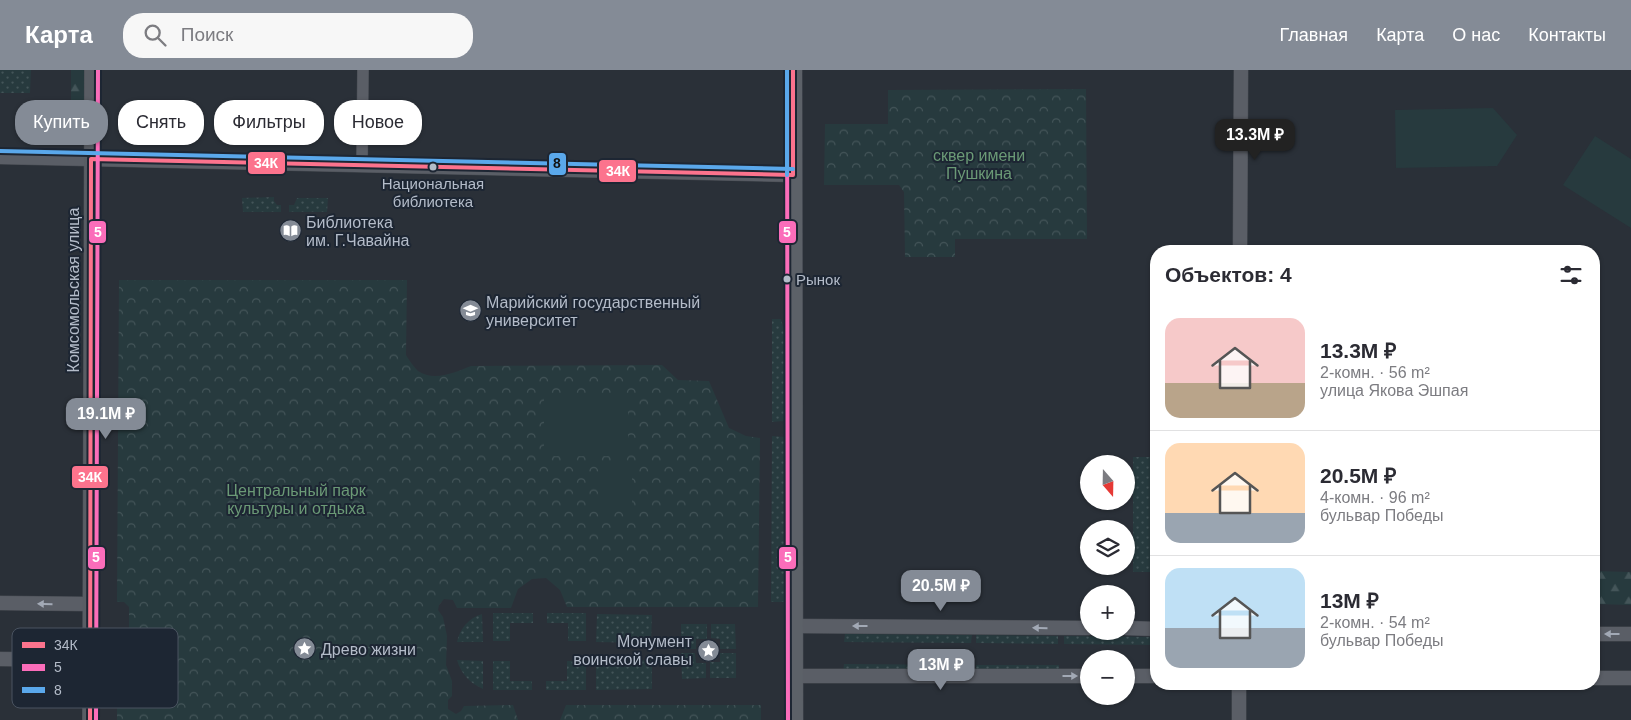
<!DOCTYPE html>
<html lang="ru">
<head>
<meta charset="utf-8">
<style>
  :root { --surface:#fff; --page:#f7f7f7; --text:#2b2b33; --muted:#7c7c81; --line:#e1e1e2; --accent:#848b96 }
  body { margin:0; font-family:Helvetica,sans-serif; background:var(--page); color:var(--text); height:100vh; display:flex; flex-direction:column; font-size:19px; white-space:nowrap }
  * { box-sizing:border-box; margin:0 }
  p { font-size:16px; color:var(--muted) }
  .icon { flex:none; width:28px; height:28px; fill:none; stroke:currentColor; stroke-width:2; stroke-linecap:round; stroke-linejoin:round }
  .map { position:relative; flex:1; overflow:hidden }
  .sheet { position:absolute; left:1150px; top:175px; width:450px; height:445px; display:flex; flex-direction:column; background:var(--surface); border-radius:20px; box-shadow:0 1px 4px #0004 }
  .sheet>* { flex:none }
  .banner { position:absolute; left:15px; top:30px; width:475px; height:45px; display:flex; gap:10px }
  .needle { width:32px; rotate:160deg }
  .buttons { position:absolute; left:1080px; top:385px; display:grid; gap:10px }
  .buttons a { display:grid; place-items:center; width:55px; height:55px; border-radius:50%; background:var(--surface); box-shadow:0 1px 4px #0004; font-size:25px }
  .price { position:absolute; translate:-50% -42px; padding:0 11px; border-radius:10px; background:var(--accent); color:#fff; font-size:16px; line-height:32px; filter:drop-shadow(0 1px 2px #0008) }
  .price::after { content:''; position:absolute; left:50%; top:30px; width:15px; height:11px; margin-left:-8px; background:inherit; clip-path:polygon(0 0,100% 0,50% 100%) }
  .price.active { background:#222; color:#fff }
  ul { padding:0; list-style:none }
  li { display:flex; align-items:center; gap:15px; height:125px; padding:0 15px }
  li+li { border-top:1px solid var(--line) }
  li span { display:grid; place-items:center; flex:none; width:140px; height:100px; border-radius:15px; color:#555 }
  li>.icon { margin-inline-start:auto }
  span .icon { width:60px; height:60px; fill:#fffc; stroke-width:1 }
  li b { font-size:21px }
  h2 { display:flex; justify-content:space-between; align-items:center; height:60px; padding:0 15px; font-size:21px }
  .chip { padding:0 18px; border-radius:20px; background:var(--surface); box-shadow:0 1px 4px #0004; font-size:18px; line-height:45px }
  .chip.active { background:var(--accent); color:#fff }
  header { display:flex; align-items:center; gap:30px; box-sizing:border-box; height:70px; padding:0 25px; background:var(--accent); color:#fff }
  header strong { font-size:24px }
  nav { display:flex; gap:28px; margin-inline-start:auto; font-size:18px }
  .search { width:350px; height:45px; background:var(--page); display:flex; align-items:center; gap:12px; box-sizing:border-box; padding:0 18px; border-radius:20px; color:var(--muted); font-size:19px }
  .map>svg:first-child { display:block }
</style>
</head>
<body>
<header>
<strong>Карта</strong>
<div class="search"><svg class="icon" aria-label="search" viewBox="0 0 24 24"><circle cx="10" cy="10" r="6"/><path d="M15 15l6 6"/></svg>Поиск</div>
<nav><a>Главная</a><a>Карта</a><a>О нас</a><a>Контакты</a></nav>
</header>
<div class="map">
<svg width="1631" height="650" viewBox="0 0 1631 650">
  <defs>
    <pattern id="grass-dots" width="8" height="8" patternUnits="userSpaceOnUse" patternTransform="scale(1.25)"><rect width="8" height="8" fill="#273a3e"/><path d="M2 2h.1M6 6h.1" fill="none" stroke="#445559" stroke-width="1.8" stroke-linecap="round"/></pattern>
    <pattern id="forest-firs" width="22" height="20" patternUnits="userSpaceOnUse" patternTransform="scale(1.25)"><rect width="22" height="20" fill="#273a3e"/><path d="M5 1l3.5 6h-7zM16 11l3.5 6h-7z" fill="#445559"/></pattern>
    <pattern id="park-crowns" width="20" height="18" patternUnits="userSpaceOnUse" patternTransform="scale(1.25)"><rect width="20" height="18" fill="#273a3e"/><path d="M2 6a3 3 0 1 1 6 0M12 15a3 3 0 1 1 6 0" fill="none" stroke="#445559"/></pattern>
  </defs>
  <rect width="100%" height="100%" fill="#2a3038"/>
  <!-- grass -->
  <path fill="url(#grass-dots)" d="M0 0H31L30 23H0Z
    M274 127V131L277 135H281V142H243L242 128Z
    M297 128H328L327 142H289V135H294Z
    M772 249H781L786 269 785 348 783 351 772 352Z
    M772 366 785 367 784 532H771Z
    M1133 387H1156V502H1133Z
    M493 543H533V553H510V571H493Z
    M547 543H586V571H568V553H547Z
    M482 544 483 572H457C460 558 469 548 482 544Z
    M597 544 652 545 651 573 596 572Z
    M681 554H707V569H696V579H681Z
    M711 554H735L736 579H720V569L711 568Z
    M845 564 972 565 971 573 844 572Z
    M976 565 1058 566V574L976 573Z
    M1064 566 1156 567V575L1064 574Z
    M681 583H695L696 593H706V608L682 609Z
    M720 583H736V608H710V592H720Z
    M457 590 483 591V619C470 613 461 604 457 590Z
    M652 590V619L596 620V591Z
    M493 591H510V611H532V620H493Z
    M567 591H586V620H546V611H567Z
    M844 594 971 595V603H843Z
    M976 595H1059V603H976Z"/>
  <!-- forest -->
  <path fill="url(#forest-firs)" d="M71 0H84V44L75 56 71 58Z
    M1594 501 1631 502V535L1594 534Z"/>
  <!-- park -->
  <path fill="url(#park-crowns)" d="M1086 19 1087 169H955V187H905L904 122 899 115H824L825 54H888V20Z
    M119 210H407L406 285C409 290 414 297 418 301 434 312 456 302 471 296L662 295 678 310 709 311 729 358 746 366 760 368 758 537H567L560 520 546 508 532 509 518 519 511 538H457L453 530 444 529 439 535 438 540 443 547 447 566 446 595 452 611V626L448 630V639L456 644 461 641 464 636 513 635 518 650H117V603L123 602 129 596V537L124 532H117Z
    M566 635H761V650H560Z"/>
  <!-- garden -->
  <path fill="#273a3e" d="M1493 38 1517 65 1497 96 1396 98 1395 40Z
    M1595 66 1631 89V158L1563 115Z
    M544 328H628V386H544Z
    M600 391H632V438H600Z"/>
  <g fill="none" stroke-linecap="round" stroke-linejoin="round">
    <defs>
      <path id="minor" d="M362 95 363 0"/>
      <path id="tertiary" d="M0 87 793 105
        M1240 181 1241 0
        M0 533 90 534
        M793 556 1089 558
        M1126 558 1156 559
        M1594 564H1631
        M0 589 90 590
        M794 606H1089
        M1126 606H1156
        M1594 608H1631
        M1239 650V614"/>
      <path id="secondary" d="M90 650 92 0"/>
      <path id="primary" d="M793 0 794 650"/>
    </defs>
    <!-- minor casing -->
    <use href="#minor" stroke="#484c53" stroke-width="12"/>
    <!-- tertiary casing -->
    <use href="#tertiary" stroke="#484c53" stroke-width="15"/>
    <!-- secondary casing -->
    <use href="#secondary" stroke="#484c53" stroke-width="16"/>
    <!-- primary casing -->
    <use href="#primary" stroke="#484c55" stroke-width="19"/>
    <!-- minor -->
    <use href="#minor" stroke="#5a5e66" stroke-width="11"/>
    <!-- tertiary -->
    <use href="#tertiary" stroke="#5a5e66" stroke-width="14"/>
    <!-- secondary -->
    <use href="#secondary" stroke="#595d64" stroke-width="15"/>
    <!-- primary -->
    <use href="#primary" stroke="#5c6168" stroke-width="18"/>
    <defs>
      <path id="bus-1" d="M793 0V105
        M91 89 793 105
        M90 650 91 89"/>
      <path id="bus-2" d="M787 0 788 650
        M96 650 98 0"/>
      <path id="bus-3" d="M787 0V105
        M0 81 793 99"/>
    </defs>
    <!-- bus-1 casing -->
    <use href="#bus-1" stroke="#1d2633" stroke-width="8"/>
    <!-- bus-2 casing -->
    <use href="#bus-2" stroke="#1d2633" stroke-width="8"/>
    <!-- bus-3 casing -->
    <use href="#bus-3" stroke="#1d2633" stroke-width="8"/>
    <!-- bus-1 -->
    <use href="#bus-1" stroke="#fc738d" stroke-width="4"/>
    <!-- bus-2 -->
    <use href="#bus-2" stroke="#fb6dba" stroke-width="4"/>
    <!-- bus-3 -->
    <use href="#bus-3" stroke="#5aa8eb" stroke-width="4"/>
  </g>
  <!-- one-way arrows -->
  <defs><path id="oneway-solid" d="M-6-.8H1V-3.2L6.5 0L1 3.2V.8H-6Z" transform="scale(1.25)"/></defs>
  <g fill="#a2a9b5">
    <use href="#oneway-solid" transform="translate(45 534) rotate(-179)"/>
    <use href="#oneway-solid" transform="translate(860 556) rotate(-180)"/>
    <use href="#oneway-solid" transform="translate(1040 558) rotate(-179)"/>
    <use href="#oneway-solid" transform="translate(1612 564) rotate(-180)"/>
    <use href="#oneway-solid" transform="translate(1070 606)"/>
  </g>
  <!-- icons -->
  <defs>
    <symbol id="library-disc" viewBox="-11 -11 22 22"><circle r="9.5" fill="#848b96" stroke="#1d2633"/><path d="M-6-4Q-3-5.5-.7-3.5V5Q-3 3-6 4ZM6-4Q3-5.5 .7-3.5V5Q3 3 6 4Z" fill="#fff"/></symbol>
    <symbol id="university-disc" viewBox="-11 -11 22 22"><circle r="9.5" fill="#848b96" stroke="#1d2633"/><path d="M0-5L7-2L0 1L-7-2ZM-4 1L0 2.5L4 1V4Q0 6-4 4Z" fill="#fff"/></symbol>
    <symbol id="sight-disc" viewBox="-11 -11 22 22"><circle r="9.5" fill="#848b96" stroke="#1d2633"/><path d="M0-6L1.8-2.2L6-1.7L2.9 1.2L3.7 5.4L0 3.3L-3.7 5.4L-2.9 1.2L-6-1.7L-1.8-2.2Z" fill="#fff"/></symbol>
  </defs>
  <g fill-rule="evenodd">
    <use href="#library-disc" x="278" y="148" width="25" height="25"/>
    <use href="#university-disc" x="458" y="228" width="25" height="25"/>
    <use href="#sight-disc" x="292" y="566" width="25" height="25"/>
    <use href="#sight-disc" x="696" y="568" width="25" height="25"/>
  </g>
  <!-- markers -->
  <g fill="#b4bcc9" stroke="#1d2633" stroke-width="2">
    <circle cx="433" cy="97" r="4.5"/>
    <circle cx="787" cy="209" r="4.5"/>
  </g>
  <g text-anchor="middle" stroke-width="4" stroke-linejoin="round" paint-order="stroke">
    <!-- bus labels -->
    <g font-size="15" fill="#b4bcc9" stroke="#1d2633">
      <text x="433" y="119">Национальная<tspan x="433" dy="18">библиотека</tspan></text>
      <text x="796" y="215" text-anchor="start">Рынок</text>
    </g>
    <!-- park labels -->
    <g font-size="16" fill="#6b9a76" stroke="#1d2633">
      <text x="979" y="91">сквер имени<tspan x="979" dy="18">Пушкина</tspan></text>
      <text x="296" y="426">Центральный парк<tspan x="296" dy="18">культуры и отдыха</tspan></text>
    </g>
    <!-- poi labels -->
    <g font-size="16" fill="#b4bcc9" stroke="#1d2633" text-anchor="start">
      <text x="306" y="158">Библиотека<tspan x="306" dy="18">им. Г.Чавайна</tspan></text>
      <text x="486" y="238">Марийский государственный<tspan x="486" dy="18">университет</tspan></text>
      <text x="692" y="577" text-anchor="end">Монумент<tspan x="692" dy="18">воинской славы</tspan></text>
      <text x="321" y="585">Древо жизни</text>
    </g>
    <!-- street labels -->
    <g font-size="16" fill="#b4bcc9" stroke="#1d2633">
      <text transform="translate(73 220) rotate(-90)" y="6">Комсомольская улица</text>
    </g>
  </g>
  <!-- legend -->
  <rect x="12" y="558" width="166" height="80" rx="8" fill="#1d2633" stroke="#4a5360" stroke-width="1"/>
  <rect x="22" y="572" width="23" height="6" fill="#fc738d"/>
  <rect x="22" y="594" width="23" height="7" fill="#fb6dba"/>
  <rect x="22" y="617" width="23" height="6" fill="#5aa8eb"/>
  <g font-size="14" fill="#b4bcc9">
    <text x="54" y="580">34К</text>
    <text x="54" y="602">5</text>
    <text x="54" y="625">8</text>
  </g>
  <g stroke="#1d2633" stroke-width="2">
    <rect x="247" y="81" width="39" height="24" rx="5" fill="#fc738d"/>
    <rect x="548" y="82" width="19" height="24" rx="5" fill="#5aa8eb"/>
    <rect x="598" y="89" width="39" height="24" rx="5" fill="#fc738d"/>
    <rect x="88" y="150" width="19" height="24" rx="5" fill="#fb6dba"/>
    <rect x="778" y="150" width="19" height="24" rx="5" fill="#fb6dba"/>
    <rect x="71" y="395" width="38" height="24" rx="5" fill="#fc738d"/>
    <rect x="87" y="476" width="19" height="24" rx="5" fill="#fb6dba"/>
    <rect x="778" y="476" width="19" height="24" rx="5" fill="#fb6dba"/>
  </g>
  <g font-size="14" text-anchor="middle" font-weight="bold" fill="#fff">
    <text x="266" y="98">34К</text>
    <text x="618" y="106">34К</text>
    <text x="98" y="167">5</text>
    <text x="787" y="167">5</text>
    <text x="90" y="412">34К</text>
    <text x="96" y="492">5</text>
    <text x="788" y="492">5</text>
  </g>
  <g font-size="14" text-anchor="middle" font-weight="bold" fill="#111">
    <text x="557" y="98">8</text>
  </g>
</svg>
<div class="buttons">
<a><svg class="needle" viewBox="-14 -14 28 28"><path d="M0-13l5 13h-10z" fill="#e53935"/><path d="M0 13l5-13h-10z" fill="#7c7c81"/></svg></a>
<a><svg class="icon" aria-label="layers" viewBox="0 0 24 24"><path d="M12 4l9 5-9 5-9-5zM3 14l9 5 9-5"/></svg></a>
<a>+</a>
<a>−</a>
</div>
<b class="price active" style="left:1255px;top:91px">13.3M ₽</b>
<b class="price" style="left:106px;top:370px">19.1M ₽</b>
<b class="price" style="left:941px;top:542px">20.5M ₽</b>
<b class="price" style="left:941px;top:621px">13M ₽</b>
<div class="banner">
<a class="chip active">Купить</a>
<a class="chip">Снять</a>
<a class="chip">Фильтры</a>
<a class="chip">Новое</a>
</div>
<section class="sheet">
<h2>Объектов: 4<svg class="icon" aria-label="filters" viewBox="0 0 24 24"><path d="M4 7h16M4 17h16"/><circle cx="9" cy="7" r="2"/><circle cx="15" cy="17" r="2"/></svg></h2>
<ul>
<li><span style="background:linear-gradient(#f6c9c9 65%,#b9a48a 0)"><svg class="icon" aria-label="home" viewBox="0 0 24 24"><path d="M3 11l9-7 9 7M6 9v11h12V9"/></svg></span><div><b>13.3M ₽</b><p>2-комн. · 56 m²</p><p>улица Якова Эшпая</p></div></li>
<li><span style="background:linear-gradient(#ffd9b3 70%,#9aa5b1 0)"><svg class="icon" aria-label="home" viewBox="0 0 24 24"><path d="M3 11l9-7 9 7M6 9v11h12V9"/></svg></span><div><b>20.5M ₽</b><p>4-комн. · 96 m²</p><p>бульвар Победы</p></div></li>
<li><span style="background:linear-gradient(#bfe0f5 60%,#9aa5b1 0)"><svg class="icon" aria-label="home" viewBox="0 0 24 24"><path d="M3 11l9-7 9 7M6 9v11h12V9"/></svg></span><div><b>13M ₽</b><p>2-комн. · 54 m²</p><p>бульвар Победы</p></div></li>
</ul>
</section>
</div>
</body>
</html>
